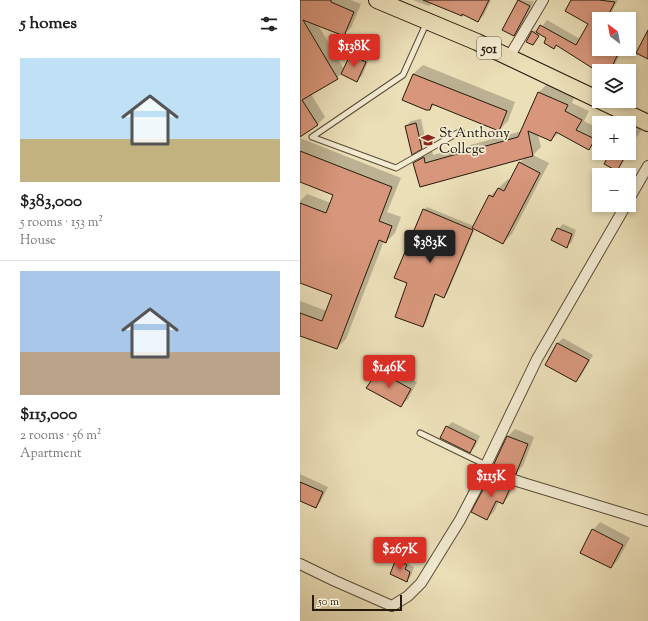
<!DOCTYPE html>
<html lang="en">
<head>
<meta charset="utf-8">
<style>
  :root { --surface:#fff; --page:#f2f2f2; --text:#202124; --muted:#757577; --line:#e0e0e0; --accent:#d93025 }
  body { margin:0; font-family:"Sorts Mill Goudy",serif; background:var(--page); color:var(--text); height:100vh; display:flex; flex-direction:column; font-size:15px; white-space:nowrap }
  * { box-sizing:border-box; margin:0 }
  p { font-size:13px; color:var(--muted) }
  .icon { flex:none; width:22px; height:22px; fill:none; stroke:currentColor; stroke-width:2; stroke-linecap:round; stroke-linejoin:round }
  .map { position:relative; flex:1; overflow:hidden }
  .drawer { display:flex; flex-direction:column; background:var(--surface); width:300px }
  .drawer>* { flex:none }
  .needle { width:26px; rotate:328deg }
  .controls { position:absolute; left:292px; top:12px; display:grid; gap:8px }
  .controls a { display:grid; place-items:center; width:44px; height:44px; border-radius:0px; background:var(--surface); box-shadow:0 2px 6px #0003; font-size:20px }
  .scale { position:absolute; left:12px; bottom:10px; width:90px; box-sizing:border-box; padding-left:4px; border:2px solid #261a0b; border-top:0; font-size:11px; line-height:14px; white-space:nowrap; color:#261a0b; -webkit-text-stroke:3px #f2ead1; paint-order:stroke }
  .price { position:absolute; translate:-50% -34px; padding:0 9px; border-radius:4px; background:var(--accent); color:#fff; font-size:13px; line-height:26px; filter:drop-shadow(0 1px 2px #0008) }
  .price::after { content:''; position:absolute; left:50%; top:24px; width:12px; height:9px; margin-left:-6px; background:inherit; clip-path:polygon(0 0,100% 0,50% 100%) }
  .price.current { background:#222; color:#fff }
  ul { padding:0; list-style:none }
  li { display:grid; align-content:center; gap:8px; height:212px; padding:0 20px }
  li+li { border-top:1px solid var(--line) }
  li span { display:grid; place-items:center; height:124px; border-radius:0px; color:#555 }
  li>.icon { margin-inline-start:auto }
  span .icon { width:72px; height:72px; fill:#fffc; stroke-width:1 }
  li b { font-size:17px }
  h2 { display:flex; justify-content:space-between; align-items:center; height:48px; padding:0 20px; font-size:17px }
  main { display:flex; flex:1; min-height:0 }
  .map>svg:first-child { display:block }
</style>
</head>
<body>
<main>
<section class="drawer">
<h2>5 homes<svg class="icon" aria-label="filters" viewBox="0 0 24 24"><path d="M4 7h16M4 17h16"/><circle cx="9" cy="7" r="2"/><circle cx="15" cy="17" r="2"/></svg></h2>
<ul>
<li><span style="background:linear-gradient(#bfe0f5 65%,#c2b280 0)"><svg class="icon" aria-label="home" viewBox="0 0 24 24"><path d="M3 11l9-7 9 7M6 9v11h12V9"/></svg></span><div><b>$383,000</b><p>5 rooms · 153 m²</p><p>House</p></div></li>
<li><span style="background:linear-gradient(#a9c7e8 65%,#b9a48a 0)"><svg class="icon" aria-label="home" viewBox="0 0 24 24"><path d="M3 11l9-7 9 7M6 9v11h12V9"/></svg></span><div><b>$115,000</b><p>2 rooms · 56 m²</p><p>Apartment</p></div></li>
</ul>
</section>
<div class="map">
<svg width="348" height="621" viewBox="0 0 348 621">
  <rect width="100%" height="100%" fill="#ebdfb8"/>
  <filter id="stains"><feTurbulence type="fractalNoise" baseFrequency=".005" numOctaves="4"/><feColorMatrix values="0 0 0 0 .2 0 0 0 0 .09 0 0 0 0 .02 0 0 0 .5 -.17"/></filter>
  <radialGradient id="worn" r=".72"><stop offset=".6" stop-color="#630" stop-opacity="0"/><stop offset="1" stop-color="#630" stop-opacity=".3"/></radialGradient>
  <!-- shadow -->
  <path fill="#0003" d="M0 0H51L61 4 51 28 43 35 18 25 44 69 51 55 55 51 70 57 62 76 57 80 42 73 37 78 11 94 25 117 17 125 0 129Z
    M113 0H191L184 15 178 21 163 13 162 15 133 3 129 6Z
    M219 0 234 1 219 30 214 34 204 29Z
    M272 0H318L308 19H299V49L322 50 312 71H299L240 33 235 42 233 32 235 30 238 32 247 20 280 39 290 24Z
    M123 65 215 102 208 121 199 130 135 104 130 109 113 74Z
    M247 84 275 96 272 103 289 111 284 121 299 129V137L289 148 259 133 251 140 238 135 241 147 233 155 249 163 212 234 203 243 175 228 147 294 144 297 136 294 126 323 123 326 108 282 124 210 127 207 174 226 190 196 208 179 211 181 220 162 226 157 121 186 115 163 123 155 132 150 133 155 222 131 239 92Z
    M121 119 126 143 121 148 106 126 111 121Z
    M338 123 344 126 329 149V134Z
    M0 138 101 178 87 212 101 217 95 233 86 242 84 241 46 339 37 348 0 334V301L27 311 33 294 0 282V201L7 194 31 203 34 194 0 176Z
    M311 153H328L321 166 317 170Z
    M263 224 276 230 272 242 267 246 258 229Z
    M263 338 293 355 281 376 276 381 246 365 258 343Z
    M86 365 117 382 108 399 101 406 78 372Z
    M152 422 180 436 175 447 170 452 147 427Z
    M215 429 234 437 223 466 216 473 194 465 208 436Z
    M197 472 217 479 209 496 203 503 199 501 194 512 187 518 190 479Z
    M0 474 28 487 21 501 16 507 0 500Z
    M300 522 330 538 318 560 311 567 293 530Z
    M102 555 112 560 109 564 114 567 111 576 106 581 91 574 97 560Z"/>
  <!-- building -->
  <path fill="#d8977c" stroke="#261a0b" d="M0 0H31V2L54 12 44 36 3 20 38 79 2 100 18 125 0 137Z
    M123 0H189L178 22 162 14V16Z
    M218 0 230 6 214 36 202 30Z
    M271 0H299L315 2 306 19H299V49H307L317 56 310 71H297L256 45 254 49 244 43 246 38 236 32 240 25 276 45 288 24 265 11Z
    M348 30V59L336 53Z
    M232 31 239 36 233 45 226 42Z
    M50 55 66 62 57 82 41 74Z
    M113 74 207 111 199 131 132 104 130 110H126L102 100Z
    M238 92 268 105 265 111 282 120 276 130 295 139 289 150 256 132 251 141 228 131 233 156 120 187 113 163 124 157 125 163 218 137Z
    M116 123 122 149 112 155 105 126Z
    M0 151 92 187 79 221 92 226 86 243 79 240 37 349 0 336V313L22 321 32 295 0 283V203L26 213 33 195 0 182Z
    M310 153H327L317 171 304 164Z
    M219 162 240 173 203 244 172 228 189 195 193 197 198 188 204 191Z
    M123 209 173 230 144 298 135 294 123 327 95 317 107 283 94 278Z
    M257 228 272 234 267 248 251 240Z
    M257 343 289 360 276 382 245 365Z
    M78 371 111 389 101 407 66 388Z
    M146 426 176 441 170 453 140 438Z
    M207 436 228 444 216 474 193 466Z
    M189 478 211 486 203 504 196 501 187 520 171 512Z
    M0 482 23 492 16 508 0 501Z
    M292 529 323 545 311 568 280 553Z
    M96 559 107 565 105 569 110 572 107 582 90 574Z"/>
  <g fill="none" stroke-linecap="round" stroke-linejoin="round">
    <defs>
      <path id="lane" d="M126 24 103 75 12 137 96 168 161 131
        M120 433 186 465"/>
      <path id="street" d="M209 57 243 0
        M329 199 348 166
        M186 470 220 482 348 521
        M0 564 35 581 92 606 108 596 121 583 160 520 186 470V465L237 359 326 205"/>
      <path id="primary" d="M77 0 177 42 299 100
        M301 101 348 123"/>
    </defs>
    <!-- lane casing -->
    <use href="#lane" stroke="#574b36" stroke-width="7"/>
    <!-- street casing -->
    <use href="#street" stroke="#574b36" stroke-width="12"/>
    <!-- primary casing -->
    <use href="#primary" stroke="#261a0b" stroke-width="18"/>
    <!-- lane -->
    <use href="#lane" stroke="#f2ead1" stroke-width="5"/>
    <!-- street -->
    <use href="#street" stroke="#f2ead1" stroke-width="10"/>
    <!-- primary -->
    <use href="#primary" stroke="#ebdfb8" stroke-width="16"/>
  </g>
  <!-- icons -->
  <defs>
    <symbol id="university-bare" viewBox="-9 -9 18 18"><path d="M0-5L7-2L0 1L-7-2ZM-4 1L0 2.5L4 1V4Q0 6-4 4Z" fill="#8f2418" stroke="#f2ead1" stroke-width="2.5" paint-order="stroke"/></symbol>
  </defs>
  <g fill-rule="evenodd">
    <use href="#university-bare" x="118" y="130" width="20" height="20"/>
  </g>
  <g text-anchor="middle" stroke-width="3.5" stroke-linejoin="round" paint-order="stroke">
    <!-- shield labels -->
    <rect fill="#f2ead1" stroke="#635846" stroke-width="1" x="177" y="37" width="24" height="22" rx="3"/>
    <g font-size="13" font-weight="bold" fill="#261a0b">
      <text x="189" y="53">501</text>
    </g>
    <!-- poi labels -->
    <g font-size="14" fill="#261a0b" stroke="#f2ead1" text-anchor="start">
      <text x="139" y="137">St Anthony<tspan x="139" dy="16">College</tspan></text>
    </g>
  </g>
  <rect width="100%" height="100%" filter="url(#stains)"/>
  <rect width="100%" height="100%" fill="url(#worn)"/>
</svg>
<div class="controls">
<a><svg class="needle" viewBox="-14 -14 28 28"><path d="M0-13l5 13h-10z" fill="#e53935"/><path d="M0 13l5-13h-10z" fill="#757577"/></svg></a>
<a><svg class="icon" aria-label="layers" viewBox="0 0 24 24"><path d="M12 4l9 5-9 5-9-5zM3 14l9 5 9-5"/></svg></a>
<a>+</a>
<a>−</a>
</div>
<div class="scale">50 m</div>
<b class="price" style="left:54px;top:68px">$138K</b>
<b class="price current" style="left:130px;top:264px">$383K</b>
<b class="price" style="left:89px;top:389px">$146K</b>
<b class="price" style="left:191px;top:498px">$115K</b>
<b class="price" style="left:100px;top:571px">$267K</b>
</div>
</main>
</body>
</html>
